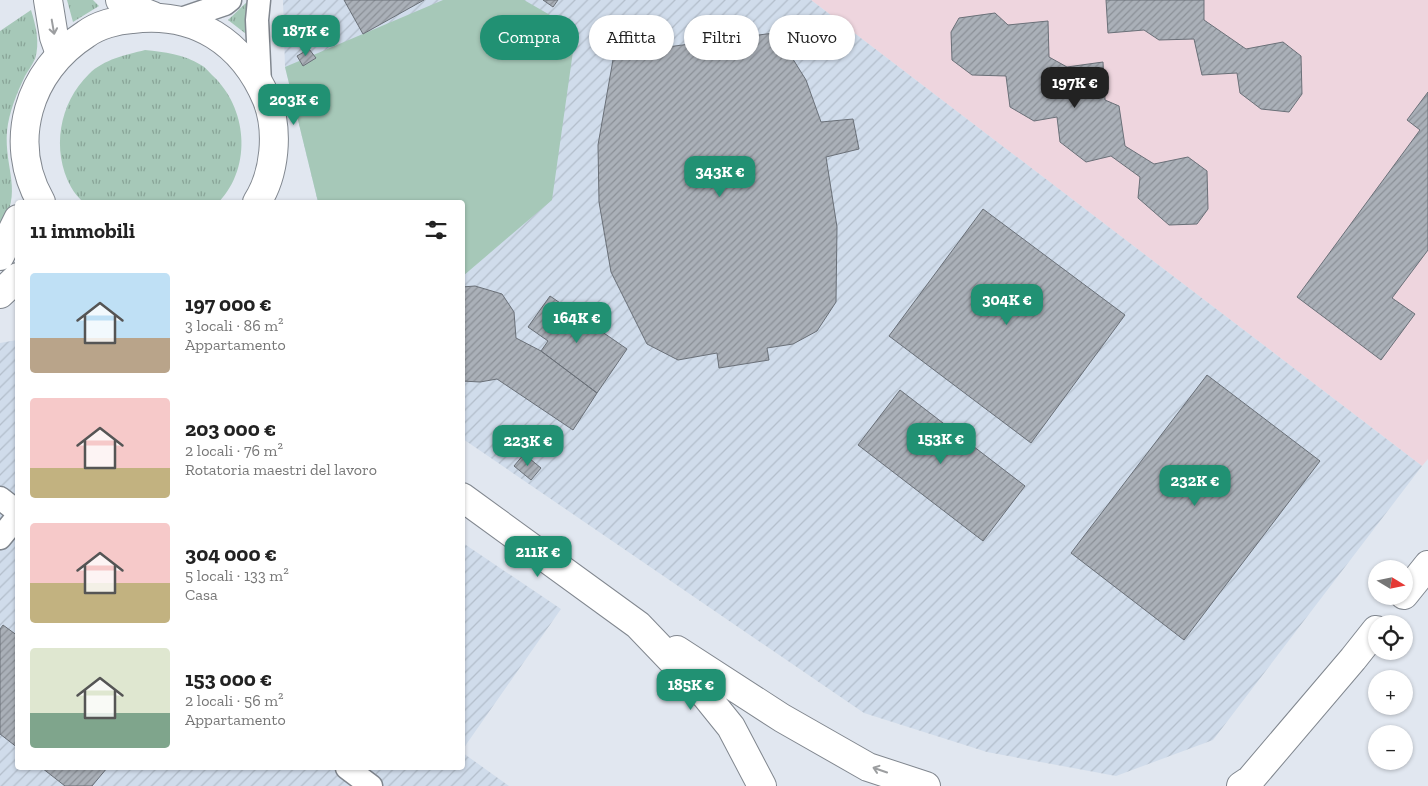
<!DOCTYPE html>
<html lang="it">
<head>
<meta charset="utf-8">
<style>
  :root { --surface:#fff; --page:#f6f6f6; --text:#222; --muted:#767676; --accent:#219173 }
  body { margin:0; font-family:"Zilla Slab",serif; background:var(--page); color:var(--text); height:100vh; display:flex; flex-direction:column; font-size:19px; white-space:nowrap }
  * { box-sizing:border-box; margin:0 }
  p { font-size:16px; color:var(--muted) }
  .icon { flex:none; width:28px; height:28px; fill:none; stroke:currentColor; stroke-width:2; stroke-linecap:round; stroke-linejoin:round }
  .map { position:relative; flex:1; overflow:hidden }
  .details { position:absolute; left:15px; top:200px; width:450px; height:570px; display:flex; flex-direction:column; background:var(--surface); border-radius:5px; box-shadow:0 1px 4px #0004 }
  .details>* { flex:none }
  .hud { position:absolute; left:480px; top:15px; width:475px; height:45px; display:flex; gap:10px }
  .needle { width:32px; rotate:100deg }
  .fabs { position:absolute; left:1368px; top:560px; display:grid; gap:10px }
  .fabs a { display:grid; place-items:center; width:45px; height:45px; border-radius:50%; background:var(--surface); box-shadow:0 1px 4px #0004; font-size:25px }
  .price { position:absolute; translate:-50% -42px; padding:0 11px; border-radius:10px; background:var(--accent); color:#fff; font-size:16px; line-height:32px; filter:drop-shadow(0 1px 2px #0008) }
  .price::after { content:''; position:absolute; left:50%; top:30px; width:15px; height:11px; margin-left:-8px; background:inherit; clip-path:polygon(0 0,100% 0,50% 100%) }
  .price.active { background:#222; color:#fff }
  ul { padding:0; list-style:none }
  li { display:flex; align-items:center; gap:15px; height:125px; padding:0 15px }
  li span { display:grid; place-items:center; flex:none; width:140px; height:100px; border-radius:5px; color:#555 }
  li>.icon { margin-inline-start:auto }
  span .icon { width:60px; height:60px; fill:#fffc; stroke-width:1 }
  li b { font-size:21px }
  h2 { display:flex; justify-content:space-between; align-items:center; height:60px; padding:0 15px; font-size:21px }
  .pill { padding:0 18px; border-radius:22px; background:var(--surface); box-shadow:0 1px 4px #0004; font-size:18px; line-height:45px }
  .pill.active { background:var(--accent); color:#fff }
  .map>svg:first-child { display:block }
</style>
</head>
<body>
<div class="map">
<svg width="1428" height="786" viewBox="0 0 1428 786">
  <defs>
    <pattern id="industrial-furrows" width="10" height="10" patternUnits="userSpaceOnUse" patternTransform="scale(1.25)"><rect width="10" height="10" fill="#d0dceb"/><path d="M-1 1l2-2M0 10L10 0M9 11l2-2" fill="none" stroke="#b3becb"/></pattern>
    <pattern id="grass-tufts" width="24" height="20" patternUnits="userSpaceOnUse" patternTransform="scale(1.25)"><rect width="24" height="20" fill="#a6c8b8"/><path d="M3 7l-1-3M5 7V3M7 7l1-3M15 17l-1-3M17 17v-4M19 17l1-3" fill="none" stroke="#88a497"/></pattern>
    <pattern id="building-hatch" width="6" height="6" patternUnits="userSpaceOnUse" patternTransform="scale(1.25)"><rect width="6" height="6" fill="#aab0b8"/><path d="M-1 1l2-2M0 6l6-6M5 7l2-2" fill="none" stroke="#8b9097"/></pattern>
  </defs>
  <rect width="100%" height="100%" fill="#e1e7f0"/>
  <!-- commercial -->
  <path fill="#eed5de" d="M811 0H1428V459L1422 466Z"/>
  <!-- industrial -->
  <path fill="url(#industrial-furrows)" d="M283 0H811L1422 466 1213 740 1116 776 987 752 864 713 463 439 462 202H318L285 67Z
    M17 340 18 768H462L463 753 509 786H0V343Z
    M463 543 561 609 463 749Z"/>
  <!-- grass -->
  <path fill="url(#grass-tufts)" d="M67 0H93L99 6 73 22Z
    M249 0 250 37 228 20Z
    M31 10C36 26 40 43 35 59 32 65 28 71 25 76 17 93 9 112 7 131 4 170 24 191 0 228V31Z
    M145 50C165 52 183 54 201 65 205 67 208 71 212 75 247 107 253 166 219 202H83C79 198 74 193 71 187 51 150 59 103 89 74 104 59 126 55 145 50Z"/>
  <!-- park -->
  <path fill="#a6c8b8" d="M443 0H524L576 30 552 200 463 276 462 202H318L285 67Z"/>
  <!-- building -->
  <path fill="url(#building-hatch)" stroke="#6a7078" d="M344 0H424L363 34Z
    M543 0H558L553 7Z
    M1106 0H1204V20L1246 49 1283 42 1301 56 1302 94 1289 112 1261 109 1240 93 1237 73 1202 75 1194 39 1159 40 1144 30 1108 33Z
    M995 13 1008 25 1048 21 1049 57 1067 67 1103 62 1105 100 1119 106 1125 146 1154 164 1188 157 1207 171 1208 209 1197 224 1169 225 1138 198 1140 177 1111 156 1086 162 1060 142 1057 117 1034 121 1010 107 1006 76 972 75 952 60 951 32 959 18Z
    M774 33 786 48 806 80 821 122 853 119 859 149 826 157 837 227 836 302 817 331 793 344 767 348 769 360 719 368 717 353 678 360 647 344 611 272 599 202 598 145 614 54Z
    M309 49 316 58 303 66 297 56Z
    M1428 92V250L1392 298 1415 314 1381 360 1297 297 1420 130 1407 120Z
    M983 209 1125 315 1031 443 889 336Z
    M475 286 502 294 514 312 516 338 541 351 597 393 573 430 497 379 480 382 462 381V287Z
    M550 296 627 349 597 393 541 351 548 341 528 327Z
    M1207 375 1320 461 1184 640 1071 553Z
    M900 390 1025 486 983 541 858 445Z
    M524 454 541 468 531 480 514 466Z
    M3 625 18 636V748L0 734V629Z
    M42 768H107L92 786H65Z"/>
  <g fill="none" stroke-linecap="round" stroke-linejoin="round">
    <defs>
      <path id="minor" d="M259 0 257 20 260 84
        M178 20 225 4 230 0
        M0 498 18 512
        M0 538 18 516
        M347 768 371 786"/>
      <path id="tertiary" d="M462 497 638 625 706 696 731 727 762 786
        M1404 595 1428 565
        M677 650 782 718 868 767 926 786
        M1241 786 1250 780 1353 659 1376 630"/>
      <path id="secondary" d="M41 202C7 142 28 71 86 34 98 25 117 20 132 19 195 11 243 42 267 100 279 131 275 174 257 202
        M0 256 18 219
        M0 294 18 277"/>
      <path id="trunk" d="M48 0 54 37 60 54
        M120 0 126 5 153 16"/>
    </defs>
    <!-- minor casing -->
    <use href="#minor" stroke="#81878f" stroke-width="25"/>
    <!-- tertiary casing -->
    <use href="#tertiary" stroke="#81878f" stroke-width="30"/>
    <!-- secondary casing -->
    <use href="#secondary" stroke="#81878f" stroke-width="30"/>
    <!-- trunk casing -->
    <use href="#trunk" stroke="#81878f" stroke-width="30"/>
    <!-- minor -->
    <use href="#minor" stroke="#fff" stroke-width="22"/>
    <!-- tertiary -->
    <use href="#tertiary" stroke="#fff" stroke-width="28"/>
    <!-- secondary -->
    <use href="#secondary" stroke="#fff" stroke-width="28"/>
    <!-- trunk -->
    <use href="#trunk" stroke="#fff" stroke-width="28"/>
  </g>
  <!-- one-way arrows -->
  <defs><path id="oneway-shaft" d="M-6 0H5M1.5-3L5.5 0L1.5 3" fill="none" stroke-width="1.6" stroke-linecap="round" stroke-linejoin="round" transform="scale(1.25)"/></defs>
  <g stroke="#9c9ea0">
    <use href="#oneway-shaft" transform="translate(53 27) rotate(80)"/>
    <use href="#oneway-shaft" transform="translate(880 770) rotate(-161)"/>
  </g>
</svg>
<div class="fabs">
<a><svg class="needle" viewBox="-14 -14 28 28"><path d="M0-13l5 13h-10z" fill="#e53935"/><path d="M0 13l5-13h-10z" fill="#767676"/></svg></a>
<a><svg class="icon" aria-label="locate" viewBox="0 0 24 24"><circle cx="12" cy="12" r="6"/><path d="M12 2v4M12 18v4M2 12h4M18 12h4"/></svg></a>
<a>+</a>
<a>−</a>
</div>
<b class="price" style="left:306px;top:57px">187K €</b>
<b class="price active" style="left:1075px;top:109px">197K €</b>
<b class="price" style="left:294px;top:126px">203K €</b>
<b class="price" style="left:720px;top:198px">343K €</b>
<b class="price" style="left:1007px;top:326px">304K €</b>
<b class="price" style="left:577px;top:344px">164K €</b>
<b class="price" style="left:941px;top:465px">153K €</b>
<b class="price" style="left:528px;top:467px">223K €</b>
<b class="price" style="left:1195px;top:507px">232K €</b>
<b class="price" style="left:538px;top:578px">211K €</b>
<b class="price" style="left:691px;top:711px">185K €</b>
<div class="hud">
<a class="pill active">Compra</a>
<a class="pill">Affitta</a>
<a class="pill">Filtri</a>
<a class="pill">Nuovo</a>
</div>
<section class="details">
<h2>11 immobili<svg class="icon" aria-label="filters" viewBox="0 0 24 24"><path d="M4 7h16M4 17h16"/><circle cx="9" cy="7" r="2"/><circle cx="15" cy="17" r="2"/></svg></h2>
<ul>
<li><span style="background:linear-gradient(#bfe0f5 65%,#b9a48a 0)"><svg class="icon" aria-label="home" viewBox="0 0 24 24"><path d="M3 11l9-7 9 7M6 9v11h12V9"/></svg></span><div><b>197 000 €</b><p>3 locali · 86 m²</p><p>Appartamento</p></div></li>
<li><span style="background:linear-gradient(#f6c9c9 70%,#c2b280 0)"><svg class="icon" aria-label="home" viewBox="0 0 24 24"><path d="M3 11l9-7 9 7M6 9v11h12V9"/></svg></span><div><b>203 000 €</b><p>2 locali · 76 m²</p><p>Rotatoria maestri del lavoro</p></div></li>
<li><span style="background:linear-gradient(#f6c9c9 60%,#c2b280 0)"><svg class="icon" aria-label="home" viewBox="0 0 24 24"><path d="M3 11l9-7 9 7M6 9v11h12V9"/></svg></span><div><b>304 000 €</b><p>5 locali · 133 m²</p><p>Casa</p></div></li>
<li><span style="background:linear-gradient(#dfe7d0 65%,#7fa58c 0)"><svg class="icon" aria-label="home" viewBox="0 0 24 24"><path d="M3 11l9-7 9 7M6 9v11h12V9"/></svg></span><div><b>153 000 €</b><p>2 locali · 56 m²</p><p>Appartamento</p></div></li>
</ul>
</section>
</div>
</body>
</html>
